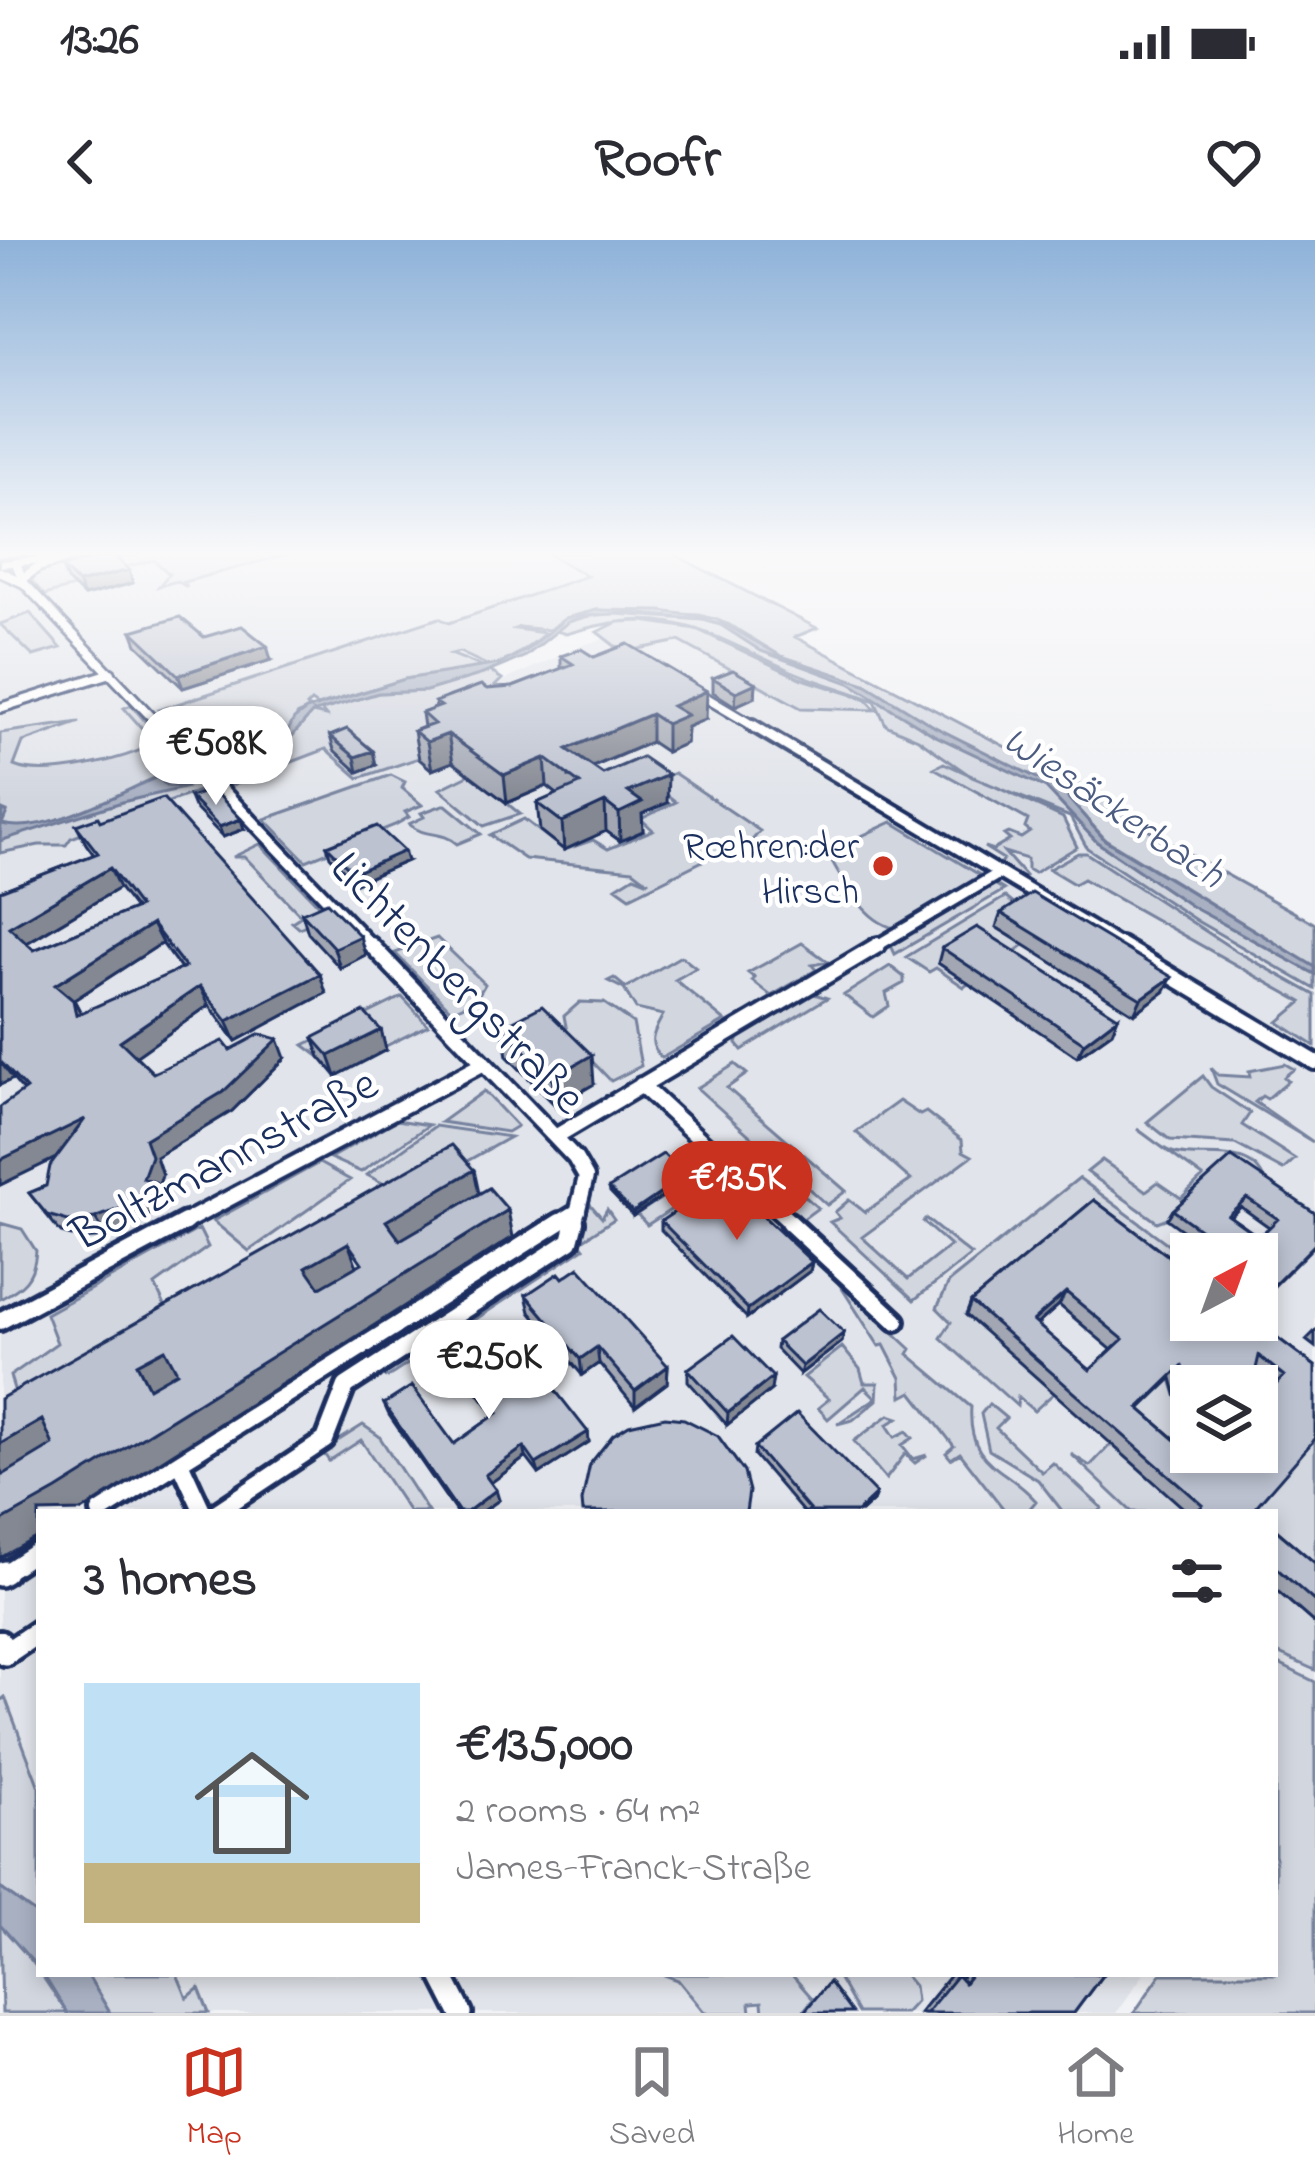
<!DOCTYPE html>
<html lang="en">
<head>
<meta charset="utf-8">
<style>
  :root { --surface:#fff; --page:#f7f7f7; --text:#2b2b33; --muted:#7c7c81; --line:#e1e1e2; --accent:#c8321e }
  body { margin:0; font-family:"Indie Flower",sans-serif; background:var(--page); color:var(--text); height:100vh; display:flex; flex-direction:column; font-size:45px; white-space:nowrap }
  * { box-sizing:border-box; margin:0 }
  p { font-size:39px; color:var(--muted) }
  .icon { flex:none; width:66px; height:66px; fill:none; stroke:currentColor; stroke-width:2; stroke-linecap:round; stroke-linejoin:round }
  .map { position:relative; flex:1; overflow:hidden }
  .sheet { position:absolute; left:36px; top:1269px; width:1242px; height:468px; display:flex; flex-direction:column; background:var(--surface); border-radius:0px; box-shadow:0 6px 18px #0003 }
  .sheet>* { flex:none }
  .needle { width:78px; rotate:41deg }
  .controls { position:absolute; left:1170px; top:993px; display:grid; gap:24px }
  .controls a { display:grid; place-items:center; width:108px; height:108px; border-radius:0px; background:var(--surface); box-shadow:0 6px 18px #0003; font-size:60px }
  .price { position:absolute; translate:-50% -102px; padding:0 27px; border-radius:42px; background:#fff; color:#222; font-size:39px; line-height:78px; filter:drop-shadow(0 3px 6px #0008) }
  .price::after { content:''; position:absolute; left:50%; top:72px; width:36px; height:27px; margin-left:-18px; background:inherit; clip-path:polygon(0 0,100% 0,50% 100%) }
  .price.active { background:var(--accent); color:#fff }
  ul { padding:0; list-style:none }
  li { display:flex; align-items:center; gap:36px; height:300px; padding:0 48px }
  li+li { border-top:3px solid var(--line) }
  li span { display:grid; place-items:center; flex:none; width:336px; height:240px; border-radius:0px; color:#555 }
  li>.icon { margin-inline-start:auto }
  span .icon { width:144px; height:144px; fill:#fffc; stroke-width:1 }
  li b { font-size:51px }
  h2 { display:flex; justify-content:space-between; align-items:center; height:144px; padding:0 48px; font-size:51px }
  .status { display:flex; justify-content:space-between; align-items:center; height:84px; padding:0 60px; background:var(--surface); direction:ltr }
  .status svg { height:33px; fill:currentColor }
  header { display:flex; justify-content:space-between; align-items:center; height:156px; padding:0 48px; background:var(--surface); font-size:54px; font-weight:700 }
  .tabs { display:flex; justify-content:space-around; align-items:center; height:168px; border-top:3px solid var(--line); background:var(--surface); font-size:33px; color:var(--muted) }
  .tabs a { display:grid; justify-items:center; gap:6px }
  .tabs .active { color:var(--accent) }
  .map>svg:first-child { display:block }
</style>
</head>
<body>
<div class="status"><b>13:26</b><svg viewBox="0 0 49 12"><path d="M0 12V9h3v3zM5 12V6h3v6zM10 12V3h3v9zM15 12V0h3v12zM26 1h20v11H26zM47 4h2v5h-2z"/></svg></div>
<header><svg class="icon" aria-label="back" viewBox="0 0 24 24"><path d="M15 5l-7 7 7 7"/></svg>Roofr<svg class="icon" aria-label="heart" viewBox="0 0 24 24"><path d="M12 20l-8-8c-3-5 5-10 8-4 3-6 11-1 8 4z"/></svg></header>
<div class="map">
<svg width="1315" height="1773" viewBox="0 0 1315 1773">
  <rect width="100%" height="100%" fill="#f1f2f5"/>
  <filter id="ink" filterUnits="userSpaceOnUse"><feTurbulence type="fractalNoise" baseFrequency=".00833" numOctaves="2"/><feDisplacementMap in="SourceGraphic" scale="24" xChannelSelector="R" yChannelSelector="G"/><feConvolveMatrix kernelMatrix="1 2 1 2 8 2 1 2 1" color-interpolation-filters="sRGB"/></filter>
  <g filter="url(#ink)">
    <!-- built -->
    <path fill="#e1e4ea" fill-rule="evenodd" d="M151 312H545L588 336 449 383 438 378 160 470 227 541 494 445 586 404 617 395 693 393 838 463 850 458 1052 569 1086 603 1315 745V1491L1275 1549V1272H39V1734H1144L1116 1773H0V330ZM1191 1014H1257V1080H1191ZM1191 1146H1257V1212H1191Z"/>
    <!-- green -->
    <path fill="#d2d6df" stroke="#76829e" stroke-width="3" d="M151 312H296L184 342 187 347 177 341 159 346 169 334 154 320 68 341 74 347 44 355 32 341 39 329Z
      M545 312H669L817 388 795 397 1092 552 1166 601 1315 684V727L1105 599 1060 550 935 487 865 444 781 416 728 384 700 375 597 370 566 378 549 390 519 387 515 389 545 393C528 408 513 419 491 427L459 412 451 414 486 428 405 439 317 466 311 462 307 466 310 469 298 474 283 501 234 532 240 537 261 528 259 525 275 516 312 473 326 476 321 470 378 453 426 451 490 431 502 439 495 446 514 460 425 516 359 538 326 509 232 545 159 470 439 378 449 383 587 336Z
      M30 373 61 408 33 416 0 384Z
      M600 373 704 380 721 385 761 411 850 443 934 495 1046 548 1097 602 1191 666 1315 734V749L1197 681 1087 608 1070 577 972 537 918 499 886 485 875 461C846 449 815 442 787 429 698 389 667 363 566 394L556 391 568 382Z
      M643 381 696 389 800 438 866 459 876 470 801 468 679 401 634 410 615 406 597 392 618 382Z
      M131 465 204 549 71 598 66 605H39L0 613V493L80 482 23 502 14 526C45 539 127 520 155 503L124 468Z
      M507 516 487 547 520 574 484 586 440 549Z
      M944 523 1063 578 1077 607 1034 633 1027 629V619L1004 612 1025 636 1019 640 997 628 1003 619 984 607 993 610 1010 600 1004 595 1009 593 1021 598 1030 592 1025 588 1028 580 934 528Z
      M674 533 760 591 749 604H737L630 657 616 647 634 636 649 642 633 630 525 619 490 595 524 579 564 610 593 600 608 609 653 590 641 579 676 562 652 543Z
      M391 535 405 542 402 548 422 565 405 572 409 577 395 585 306 621 265 579Z
      M443 565H446L481 594 457 604C442 590 424 598 409 584L424 577 421 573Z
      M892 582 983 637 895 688C864 682 841 638 827 612Z
      M260 604 328 675 299 688 292 682 301 676 245 617H233Z
      M1078 613H1086L1236 711 1315 755V806L1278 782 1302 762 1083 639 1074 644 1049 629Z
      M993 643 1004 650 895 714 890 703Z
      M1005 657 1015 665 998 688 1024 705 964 747 936 728 929 732 906 717Z
      M437 698 485 744 476 759 452 771 395 713Z
      M802 703 828 722 812 725 816 730 771 756 752 741 755 738 748 733Z
      M681 716 696 728 675 740 725 781 662 818C645 803 655 790 663 775L636 769 624 749 608 741 614 738 626 748Z
      M890 726 904 737V743L886 753 889 766 873 777 844 755Z
      M808 752 827 758 742 810 737 804 740 793Z
      M402 757 428 785 384 807 370 792 320 817 304 805Z
      M580 762 604 763 633 783 641 826 611 841 568 796 564 776Z
      M735 824 747 834 727 848 846 951 827 965 697 848Z
      M1285 824 1294 829 1284 837 1288 841 1267 859 1262 856 1255 862 1313 902 1217 844 1211 828 1218 835 1250 837 1249 831Z
      M1203 836 1211 847 1250 873 1242 885 1295 919 1283 930 1235 904 1170 900 1147 882Z
      M484 851 517 886 507 892 441 882Z
      M899 861 920 875 926 872 962 900 963 911 972 916 862 997 908 1039 950 1006 923 982 926 979 971 1015 914 1060 830 982 840 978 835 972 849 960 865 972 911 940 856 892Z
      M397 880 429 885 361 932 330 918Z
      M435 886 510 897 406 955 367 935Z
      M1137 889C1147 895 1158 906 1169 911 1199 923 1251 901 1265 942L1157 982 1087 932 1102 920 1146 951 1158 942 1181 958 1203 937Z
      M744 903 818 968 803 979 784 969 793 962 738 912 727 918Z
      M691 906 722 936 687 941 672 969 647 985 637 974 686 942 666 922Z
      M319 923 350 940 249 1011 213 981Z
      M1079 938 1191 1021V1045L966 1075 1054 1153 1034 1171 1018 1157 1017 1166 941 1098 951 1082 937 1068 949 1042Z
      M590 964 602 978 607 969 614 979 579 1002 584 1008 388 1137 375 1136 576 999Z
      M0 983 22 989 36 1011C34 1038 23 1047 0 1059Z
      M199 989 208 1007 155 1045 167 1070 21 1172 10 1136 57 1103 46 1074Z
      M836 1039 911 1109 908 1114 971 1167C967 1227 1006 1226 1036 1261L1027 1272H1006L960 1213 951 1219 946 1213 954 1206 912 1152 902 1157 901 1138 884 1105 879 1106Z
      M842 1107 860 1129 864 1143H878L877 1160 853 1180 837 1184 876 1158 865 1147 828 1179 818 1168 829 1159 804 1137Z
      M1171 1139 1179 1165 1191 1176V1212H1211L1191 1234 1129 1180Z
      M989 1164 1006 1178 996 1188 1042 1232 1053 1223 1102 1268 1099 1272H1063L1038 1240 989 1210 981 1174Z
      M889 1175 898 1178 887 1185 895 1197 907 1191 913 1198 902 1205 913 1219 927 1215 915 1223 905 1214 886 1239 854 1201Z
      M363 1185 379 1196 428 1272H409L361 1200 329 1221 322 1211Z
      M1315 1196V1337L1275 1310V1272H1247Z
      M1111 1204 1188 1272H1132L1071 1214 1090 1226Z
      M1275 1349 1315 1384V1430L1275 1412Z
      M1275 1422 1315 1442V1773H1134L1161 1734H1275Z
      M5 1457 39 1547V1676L0 1648V1461Z
      M0 1685 26 1712 67 1773H2Z
      M87 1734H177L187 1758 199 1748 209 1773H110Z
      M662 1734H791L813 1759 802 1773H763L762 1762 750 1763 751 1773H705L678 1740Z
      M836 1734H904L914 1746 916 1761 905 1773H858Z"/>
    <!-- water -->
    <path fill="#a8b0c2" stroke="#707c9a" stroke-width="3" d="M597 370 661 371 716 379 781 416 865 444 935 487 1061 550 1105 600 1315 727V734L1191 666 1097 602 1046 548 934 495 850 443 761 411 721 385 704 380 628 373 583 376 568 382 526 416 483 434 426 451 378 453 312 473 275 516 235 533 232 530 283 501 294 479 306 470 405 439 499 424 527 410 566 378Z
      M157 537 167 546 188 547 122 562 0 601 2 570 7 572 2 584C44 596 119 553 157 537Z
      M0 1648 39 1676V1729L0 1685Z
      M43 1734H87L110 1773H67Z"/>
    <g fill="none" stroke-linecap="round" stroke-linejoin="round">
      <defs>
        <path id="minor-far4" d="M16 323 24 343 162 488
          M0 332 24 343
          M22 339 38 327 71 317
          M693 450 757 488
          M0 468 111 433"/>
        <path id="minor-far3" d="M160 485 374 708
          M752 485 1125 708
          M873 708 998 634"/>
        <path id="minor-far2" d="M371 705 575 918 586 937 574 985
          M1120 705 1315 822
          M641 845 793 985
          M555 897 878 705
          M179 985 484 823
          M555 985 578 971"/>
        <path id="minor-far1" d="M789 982 896 1081
          M0 1081 185 982
          M180 1222 203 1272
          M100 1272 560 982
          M217 1272 325 1200 346 1146 570 1001 575 982
          M1 1335 39 1310"/>
        <path id="minor" d="M0 1335 5 1332
          M0 1402 5 1414 39 1391
          M441 1734 461 1773"/>
        <path id="secondary" d="M90 312H125L120 315 0 327V321Z"/>
      </defs>
      <!-- minor-far4 casing -->
      <use href="#minor-far4" stroke="#1b2f5e" stroke-width="14"/>
      <!-- minor-far3 casing -->
      <use href="#minor-far3" stroke="#1b2f5e" stroke-width="18"/>
      <!-- minor-far2 casing -->
      <use href="#minor-far2" stroke="#1b2f5e" stroke-width="22"/>
      <!-- minor-far1 casing -->
      <use href="#minor-far1" stroke="#1b2f5e" stroke-width="26"/>
      <!-- minor casing -->
      <use href="#minor" stroke="#1b2f5e" stroke-width="30"/>
      <!-- secondary casing -->
      <use href="#secondary" stroke="#1b2f5e" stroke-width="9"/>
      <!-- minor-far4 -->
      <use href="#minor-far4" stroke="#fff" stroke-width="8"/>
      <!-- minor-far3 -->
      <use href="#minor-far3" stroke="#fff" stroke-width="10"/>
      <!-- minor-far2 -->
      <use href="#minor-far2" stroke="#fff" stroke-width="14"/>
      <!-- minor-far1 -->
      <use href="#minor-far1" stroke="#fff" stroke-width="16"/>
      <!-- minor -->
      <use href="#minor" stroke="#fff" stroke-width="21"/>
      <!-- secondary -->
      <use href="#secondary" fill="#fff" fill-rule="evenodd"/>
    </g>
    <!-- wall -->
    <path fill="#a2a7b3" stroke="#1b2f5e" stroke-width="3" fill-rule="evenodd" d="M62 327 133 343 84 356 67 340Z
      M132 391 204 397 271 420 183 448 137 404Z
      M561 416 706 479 687 487 686 503 666 512 651 502 593 527 603 534 667 563 642 574 643 591 620 601 606 591 564 610 540 591 537 563 557 554 547 546 507 563 453 522 432 530 419 519 414 491 424 487 422 473 436 468 435 462 487 449 513 447 561 429Z
      M713 438 756 443 755 457 735 466 713 452Z
      M330 496 376 525 358 532 334 510Z
      M190 557 244 589 223 597 194 567Z
      M100 581 326 753 236 801 209 765 136 816 153 833 230 810 285 818 232 871 156 917 162 935 158 947 166 961 137 985 108 997 82 999 61 993 29 953 46 946 56 918 0 945 23 851 13 839 0 845V651L94 615 86 604 76 585ZM119 648 135 669 34 710 27 703ZM162 703 181 729 81 773 74 760Z
      M327 606 407 621 356 643 330 616Z
      M302 673 365 715 340 728 308 693Z
      M1001 673 1164 752 1134 774 996 687Z
      M942 708 1118 777 1112 792 1077 817 938 723Z
      M502 787 594 844 556 866 507 816Z
      M381 790 386 810 336 836 320 817 313 798Z
      M1232 917 1315 1005 1267 1053 1257 1045V1014H1215L1167 979 1173 970ZM1241 967 1269 987 1259 997 1230 977Z
      M686 941 633 976 610 952 609 948Z
      M1094 960 1315 1126 1253 1270 1255 1272H1188L966 1075 971 1062ZM1059 1065 1112 1110 1090 1130 1037 1085ZM1255 1134 1272 1148 1202 1222 1140 1169 1172 1138 1179 1165 1191 1176V1146Z
      M661 981 812 1022 810 1031 747 1078 661 990Z
      M526 1055 668 1126 667 1143 635 1167 599 1123 582 1135 530 1072Z
      M1315 1091V1107L1306 1100Z
      M844 1093 842 1102 800 1134 776 1109 777 1101Z
      M452 1111 523 1129 588 1192 589 1202 539 1234 526 1217 490 1243 499 1260 482 1272H456L389 1175 384 1164 454 1204 495 1175 455 1122Z
      M688 1129 771 1150 727 1185 688 1141Z
      M755 1207 876 1254 873 1261 861 1272H803L754 1215Z
      M1275 1289 1315 1323V1384L1275 1349Z
      M964 1734H1103L1074 1773H919L950 1735H957L960 1739Z"/>
    <!-- shaded-wall -->
    <path fill="#848892" stroke="#1b2f5e" stroke-width="3" d="M129 330 133 343 84 356 78 343Z
      M267 406 271 420 183 448 178 435Z
      M756 443 755 457 735 466 736 452Z
      M707 451 706 479 687 487 686 503 666 512V484L672 466Z
      M651 474V502L569 537 567 509Z
      M448 494 453 522 432 530 427 502Z
      M373 511 376 525 358 532 355 517Z
      M545 518 547 546 507 563 504 535Z
      M668 535 667 563 642 574 643 591 620 601 619 573 628 552Z
      M605 562 606 591 564 610 562 582Z
      M241 579 244 589 223 597 219 587Z
      M404 611 407 621 356 643 354 633Z
      M110 628 119 648 21 706 9 687Z
      M152 684 162 703 74 760 84 779 87 795 55 745Z
      M360 696 365 715 340 728 334 708Z
      M320 734 326 753 236 801 227 781Z
      M1172 737 1164 752 1134 774 1141 759Z
      M200 746 209 765 131 820 120 801Z
      M1118 777 1112 792 1077 817 1084 803Z
      M381 790 386 810 336 836 329 816Z
      M278 799 285 818 232 871 156 917 162 935 158 947 166 961 137 985 108 997 95 978 143 938 145 899Z
      M592 815 594 844 556 866 552 838Z
      M0 821 13 839 0 845Z
      M85 879 97 898 0 945V920Z
      M474 930 480 958 395 1007 386 981Z
      M686 936V941L633 976V972Z
      M508 970 513 997 82 1271 39 1272V1296L0 1318V1282Z
      M348 1003 358 1029 318 1053 306 1027Z
      M812 1022 810 1031 747 1078 748 1069Z
      M1066 1052 1059 1065 1026 1094 1033 1081Z
      M844 1093 842 1102 800 1134 802 1126Z
      M597 1107 599 1123 582 1135 580 1119Z
      M165 1109 183 1133 149 1148 137 1124Z
      M668 1126 667 1143 635 1167V1151Z
      M773 1137 771 1150 727 1185 728 1173Z
      M42 1180 66 1202 3 1235 0 1229V1204Z
      M588 1192 589 1202 539 1234 536 1224Z
      M524 1207 526 1217 488 1245 485 1235Z
      M496 1250 499 1260 482 1272H467Z
      M876 1254 873 1261 861 1272H857Z"/>
    <!-- building -->
    <path fill="#bcc2d0" stroke="#1b2f5e" stroke-width="3" fill-rule="evenodd" d="M112 314 129 330 78 343 62 327Z
      M180 377 204 397 242 386 267 406 178 435 132 391Z
      M628 404 707 451 672 466 687 475 666 484 651 474 567 509 603 534 642 517 668 535 628 552 642 562 619 573 605 562 562 582 537 563 580 544 545 518 504 535 448 494 427 502 414 491 434 484 422 473 441 466 435 462 481 445 487 449 513 447 573 424 561 416 581 409 594 417Z
      M733 430 756 443 736 452 713 438Z
      M347 489 373 511 355 517 330 496Z
      M213 549 241 579 219 587 190 557Z
      M163 558 320 734 227 781 200 746 120 801 153 833 223 801 230 810 260 794 278 799 223 852 145 899 151 916 143 938 155 942 125 967 95 978 68 981 47 975 29 953 46 946 50 926 85 879 0 920V867L26 849 0 821V651L98 613 76 585 98 577 100 581ZM110 628 139 667 34 710 9 687ZM152 684 185 727 76 775 73 760 55 745Z
      M377 586 404 611 354 633 327 606Z
      M1032 653 1172 737 1141 759 1001 673Z
      M327 662 360 696 334 708 302 673Z
      M977 687 1118 777 1084 803 942 708Z
      M542 766 592 815 552 838 502 787Z
      M364 772 381 790 329 816 313 798Z
      M452 905 474 930 386 981 400 1000 489 948 508 970 57 1250 0 1282V1229L3 1235 53 1205 42 1180 0 1204V1159ZM348 1003 362 1023 320 1047 306 1027ZM165 1109 177 1132 149 1148 137 1124Z
      M663 914 686 936 633 972 609 948Z
      M1232 917 1315 973V1004L1275 1044 1257 1031V1014H1234L1173 970ZM1247 958 1278 979 1259 997 1228 975Z
      M724 939 812 1022 748 1069 661 981Z
      M1094 960 1191 1033V1080H1254L1315 1126V1199L1253 1270 1255 1272H1196L1203 1265 971 1062ZM1066 1052 1123 1099 1090 1130 1033 1081ZM1259 1116 1284 1136 1257 1165V1212H1212L1202 1223 1139 1168 1182 1126 1191 1155V1146H1252Z
      M579 1027 668 1126 635 1151 597 1107 580 1119 526 1055 559 1033 563 1038Z
      M819 1069 844 1093 802 1126 777 1101Z
      M489 1086 523 1129 533 1122 588 1192 536 1224 524 1207 485 1235 496 1250 467 1272H459L384 1164 412 1146 454 1204 498 1173 452 1111Z
      M733 1096 773 1137 728 1173 688 1129Z
      M797 1173 876 1254 857 1272H811L755 1207Z
      M665 1177 684 1179 718 1196 744 1232 749 1251 746 1272H583L582 1261 590 1224 613 1195 629 1185Z
      M1275 1289 1315 1323V1362L1275 1327Z
      M971 1734H1103L1074 1773H926L957 1735 964 1743Z
      M829 1742 852 1773H803Z"/>
  </g>
  <!-- sky -->
  <linearGradient id="sky" x2="0" y2="1"><stop stop-color="#8eb2d9"/><stop offset="0.56" stop-color="#f9f9fa"/><stop offset="1" stop-color="#f9f9fa" stop-opacity="0"/></linearGradient>
  <rect width="1315" height="560" fill="url(#sky)"/>
  <!-- markers -->
  <circle fill="#c8321e" stroke="#fff" stroke-width="4.5" cx="883" cy="626" r="12"/>
  <g text-anchor="middle" stroke-width="9" stroke-linejoin="round" paint-order="stroke">
    <!-- far-poi labels -->
    <g font-size="39" fill="#1b2f5e" stroke="#fff" text-anchor="end">
      <text x="859" y="618">Rœhren:der<tspan x="859" dy="45">Hirsch</tspan></text>
    </g>
    <!-- far-water labels -->
    <g font-size="42" font-style="italic" fill="#4c5c81" stroke="#fff">
      <text transform="translate(1115 565) rotate(34)" y="15">Wiesäckerbach</text>
    </g>
    <!-- street labels -->
    <g font-size="48" fill="#1b2f5e" stroke="#fff">
      <text transform="translate(460 741) rotate(46)" y="17">Lichtenbergstraße</text>
      <text transform="translate(223 917) rotate(-28)" y="17">Boltzmannstraße</text>
    </g>
  </g>
</svg>
<div class="controls">
<a><svg class="needle" viewBox="-14 -14 28 28"><path d="M0-13l5 13h-10z" fill="#e53935"/><path d="M0 13l5-13h-10z" fill="#7c7c81"/></svg></a>
<a><svg class="icon" aria-label="layers" viewBox="0 0 24 24"><path d="M12 4l9 5-9 5-9-5zM3 14l9 5 9-5"/></svg></a>
</div>
<b class="price" style="left:216px;top:568px">€508K</b>
<b class="price active" style="left:737px;top:1003px">€135K</b>
<b class="price" style="left:489px;top:1182px">€250K</b>
<section class="sheet">
<h2>3 homes<svg class="icon" aria-label="filters" viewBox="0 0 24 24"><path d="M4 7h16M4 17h16"/><circle cx="9" cy="7" r="2"/><circle cx="15" cy="17" r="2"/></svg></h2>
<ul>
<li><span style="background:linear-gradient(#bfe0f5 75%,#c2b280 0)"><svg class="icon" aria-label="home" viewBox="0 0 24 24"><path d="M3 11l9-7 9 7M6 9v11h12V9"/></svg></span><div><b>€135,000</b><p>2 rooms · 64 m²</p><p>James-Franck-Straße</p></div></li>
</ul>
</section>
</div>
<nav class="tabs">
<a class="active"><svg class="icon" aria-label="map" viewBox="0 0 24 24"><path d="M3 6l6-2 6 2 6-2v14l-6 2-6-2-6 2zM9 4v14M15 6v14"/></svg>Map</a>
<a><svg class="icon" aria-label="saved" viewBox="0 0 24 24"><path d="M7 4h10v16l-5-4-5 4z"/></svg>Saved</a>
<a><svg class="icon" aria-label="home" viewBox="0 0 24 24"><path d="M3 11l9-7 9 7M6 9v11h12V9"/></svg>Home</a>
</nav>
</body>
</html>
